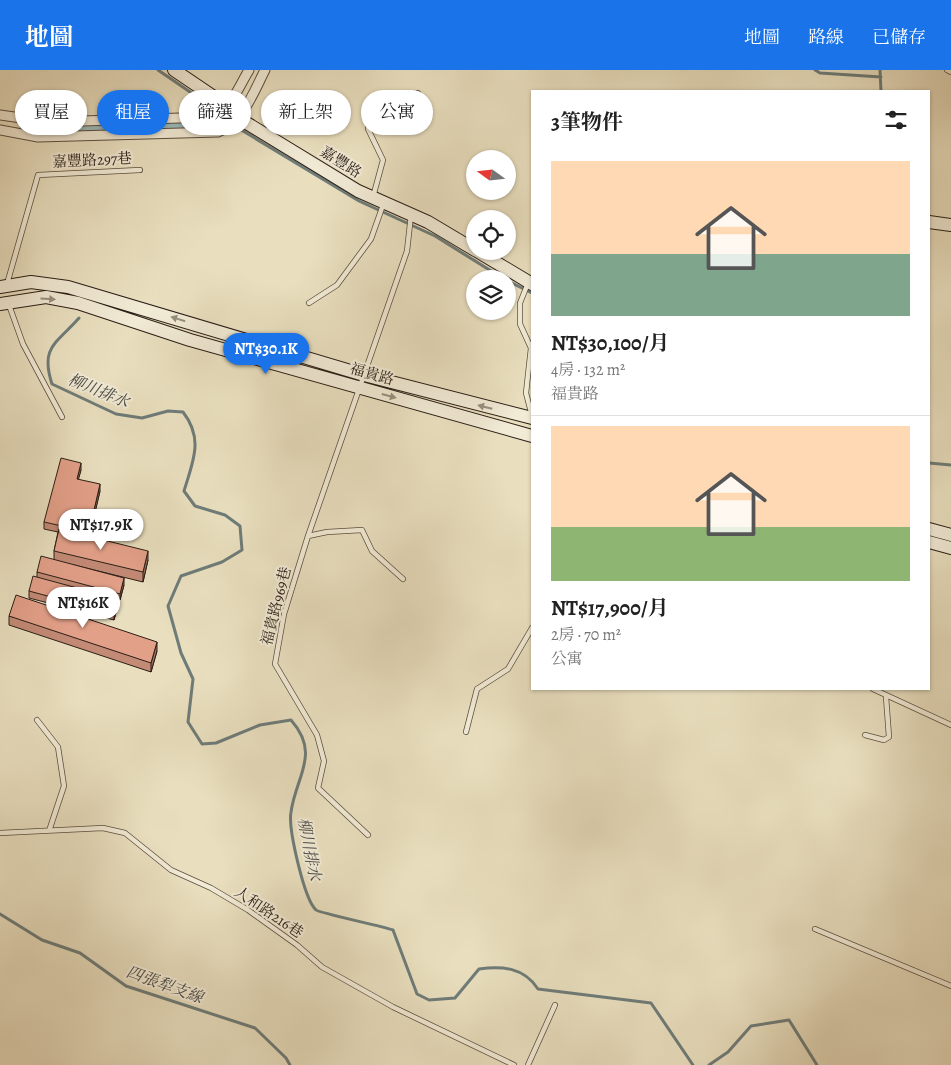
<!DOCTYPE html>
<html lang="zh-TW">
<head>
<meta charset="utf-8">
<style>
  :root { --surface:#fff; --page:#f2f2f2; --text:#222; --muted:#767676; --line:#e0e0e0; --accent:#1a73e8 }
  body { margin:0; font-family:Alegreya,"Noto Serif TC",serif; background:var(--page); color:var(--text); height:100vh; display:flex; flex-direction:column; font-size:19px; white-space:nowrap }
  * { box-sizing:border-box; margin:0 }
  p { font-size:16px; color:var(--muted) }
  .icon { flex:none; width:28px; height:28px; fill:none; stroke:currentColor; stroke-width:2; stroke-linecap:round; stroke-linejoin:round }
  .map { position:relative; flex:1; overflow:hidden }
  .sheet { position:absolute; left:531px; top:20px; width:399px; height:600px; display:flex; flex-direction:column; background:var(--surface); border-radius:0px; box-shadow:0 1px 4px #0004 }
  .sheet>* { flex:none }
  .top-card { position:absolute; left:15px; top:20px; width:441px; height:45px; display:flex; gap:10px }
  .needle { width:32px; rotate:285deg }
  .fabs { position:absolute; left:466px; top:80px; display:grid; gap:10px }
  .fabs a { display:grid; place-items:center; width:50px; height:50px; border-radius:50%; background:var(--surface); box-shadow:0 1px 4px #0004; font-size:25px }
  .price { position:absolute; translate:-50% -42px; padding:0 11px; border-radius:18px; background:#fff; color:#222; font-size:16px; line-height:32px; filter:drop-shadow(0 1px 2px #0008) }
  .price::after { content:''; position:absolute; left:50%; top:30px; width:15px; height:11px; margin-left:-8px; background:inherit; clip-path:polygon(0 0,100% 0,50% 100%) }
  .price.on { background:var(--accent); color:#fff }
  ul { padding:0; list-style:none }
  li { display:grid; align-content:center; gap:10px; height:265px; padding:0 20px }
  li+li { border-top:1px solid var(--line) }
  li span { display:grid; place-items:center; height:155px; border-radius:0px; color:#555 }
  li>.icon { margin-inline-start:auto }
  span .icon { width:90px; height:90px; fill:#fffc; stroke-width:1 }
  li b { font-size:21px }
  h2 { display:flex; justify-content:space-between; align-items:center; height:60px; padding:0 20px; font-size:21px }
  .pill { padding:0 18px; border-radius:22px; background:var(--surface); box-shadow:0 1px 4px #0004; font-size:18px; line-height:45px }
  .pill.on { background:var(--accent); color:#fff }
  header { display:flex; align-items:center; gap:30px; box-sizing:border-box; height:70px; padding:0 25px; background:var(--accent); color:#fff }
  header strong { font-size:24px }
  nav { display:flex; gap:28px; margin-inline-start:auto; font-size:18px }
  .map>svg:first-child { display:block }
</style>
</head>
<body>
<header>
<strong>地圖</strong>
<nav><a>地圖</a><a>路線</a><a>已儲存</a></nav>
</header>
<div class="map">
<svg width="951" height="995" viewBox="0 0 951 995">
  <rect width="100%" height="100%" fill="#e9dfbf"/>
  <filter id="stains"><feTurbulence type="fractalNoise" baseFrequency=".004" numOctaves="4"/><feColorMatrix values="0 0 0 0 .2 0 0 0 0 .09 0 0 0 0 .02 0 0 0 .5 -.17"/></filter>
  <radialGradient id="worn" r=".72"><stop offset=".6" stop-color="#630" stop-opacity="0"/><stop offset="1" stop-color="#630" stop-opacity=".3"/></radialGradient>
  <!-- water -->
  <path fill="#9bbabb" stroke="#6e7c79" d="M207 50V59L33 64 20 61 22 52Z"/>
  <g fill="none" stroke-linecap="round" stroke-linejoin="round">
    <!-- stream -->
    <path stroke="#6e7c79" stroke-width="3" d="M158 0 212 37
      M815 0 820 3 881 7
      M880 0 881 21
      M238 58 359 131 435 166 504 209
      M508 211 532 223
      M79 248C56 274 40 277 52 314L116 344 142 348 168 341 183 342C204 369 193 391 184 421L195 436 225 445 240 456 242 480 222 492 181 506 168 536 181 583 193 609 188 652 202 674 216 673 260 655 291 650C321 684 296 706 291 742 288 758 304 829 316 840 319 843 382 856 393 860L417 924 429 930 455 928 479 899C502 896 524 897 538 919L651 933 693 995
      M929 393 951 395
      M0 844 42 870 80 883 126 916 255 958 286 988 290 995
      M709 995 728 982 751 956 789 950 817 995"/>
    <!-- canal -->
    <path stroke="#9bbabb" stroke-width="11" d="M193 57 222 54"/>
    <defs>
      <path id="lane" d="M947 0 951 2
        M373 127 383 90 368 59 373 39 418 23
        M528 213 520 233V254L531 278 526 323 532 346
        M7 214 38 105 140 100
        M309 233 337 215 371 169 383 135
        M9 235 23 274 62 347
        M308 466 327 462 362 460 372 481 403 509
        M873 619 951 655
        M37 650 58 677 64 716 49 761
        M466 662 477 619 508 599 532 558
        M865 665 884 670 889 667 886 627
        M0 763 103 758 125 763 171 800 211 818 248 840 297 875 322 897 393 937 514 995
        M368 765 318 718 324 691 317 665 275 594 284 544 308 466 407 181 411 145
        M815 859 951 916
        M528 995 555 935"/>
      <path id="street" d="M0 45 49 52 213 47C231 39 239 16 249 0
        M0 60 38 67 218 62C243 53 254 21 265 0"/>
      <path id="secondary" d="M174 0 214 27 235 46 358 121 428 152 475 180
        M929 152 951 155
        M477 181 532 214
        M0 217 31 212 68 217 364 305 532 348
        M0 234 46 227 78 233 190 270 532 366
        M929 459 951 465
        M929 472 951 478"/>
    </defs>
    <!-- lane casing -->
    <use href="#lane" stroke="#5a4e40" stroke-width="6"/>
    <!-- street casing -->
    <use href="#street" stroke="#5a4e40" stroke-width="11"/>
    <!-- secondary casing -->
    <use href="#secondary" stroke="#2a1e16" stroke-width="14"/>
    <!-- lane -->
    <use href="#lane" stroke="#f1ead5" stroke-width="4.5"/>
    <!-- street -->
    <use href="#street" stroke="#f1ead5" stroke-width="9"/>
    <!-- secondary -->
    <use href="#secondary" stroke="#f1ead5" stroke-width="12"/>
  </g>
  <!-- wall -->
  <path fill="#c38a76" stroke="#2a1e16" d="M81 400 78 409 100 421 89 466 148 490 143 512 74 495 124 515 120 530H118V535L114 550 29 528V521L37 507V502L54 490V481L58 462 44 459V452Z
    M9 546 157 581 151 602 9 555Z"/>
  <!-- shaded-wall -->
  <path fill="#9f7060" stroke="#2a1e16" d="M81 393V400L77 415V409Z
    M100 414V421L89 469V462Z
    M148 481V490L143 512V502Z
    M124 508V515L120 530V524Z
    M118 529V535L114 550V544Z
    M157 572V581L151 602V593Z"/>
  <!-- building -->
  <path fill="#e3a089" stroke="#2a1e16" d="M61 388 81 393 77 409 100 414 89 462 44 452Z
    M59 459 148 481 143 502 54 481Z
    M41 486 124 508 120 524 37 502Z
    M33 506 118 529 114 544 29 521Z
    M16 525 157 572 151 593 9 546Z"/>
  <!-- one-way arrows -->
  <defs><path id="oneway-solid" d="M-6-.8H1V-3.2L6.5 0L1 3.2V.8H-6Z" transform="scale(1.25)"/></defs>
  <g fill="#978e7f">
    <use href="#oneway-solid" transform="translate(48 229) rotate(4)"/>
    <use href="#oneway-solid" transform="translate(178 249) rotate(-163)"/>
    <use href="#oneway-solid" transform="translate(389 326) rotate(15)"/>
    <use href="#oneway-solid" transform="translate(485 337) rotate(-166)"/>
  </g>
  <g text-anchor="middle" stroke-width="4" stroke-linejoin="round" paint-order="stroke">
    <!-- street labels -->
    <g font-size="15" fill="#2a1e16" stroke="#f1ead5">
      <text transform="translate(92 90) rotate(-3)" y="5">嘉豐路297巷</text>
      <text transform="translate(341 92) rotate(32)" y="5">嘉豐路</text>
      <text transform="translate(372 304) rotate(16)" y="5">福貴路</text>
      <text transform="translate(276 536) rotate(-76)" y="5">福貴路969巷</text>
      <text transform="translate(269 842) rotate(34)" y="5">人和路216巷</text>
    </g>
    <!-- water labels -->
    <g font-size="16" font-style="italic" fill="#4c4d48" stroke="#f1ead5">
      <text transform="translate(99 320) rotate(22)" y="6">柳川排水</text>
      <text transform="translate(310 779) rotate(79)" y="6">柳川排水</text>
      <text transform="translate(165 914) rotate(20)" y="6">四張犁支線</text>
    </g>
  </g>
  <rect width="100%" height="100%" filter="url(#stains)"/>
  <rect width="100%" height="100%" fill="url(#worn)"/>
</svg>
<div class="fabs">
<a><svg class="needle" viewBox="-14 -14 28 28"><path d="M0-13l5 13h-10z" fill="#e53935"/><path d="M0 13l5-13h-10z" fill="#767676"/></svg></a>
<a><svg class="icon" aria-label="locate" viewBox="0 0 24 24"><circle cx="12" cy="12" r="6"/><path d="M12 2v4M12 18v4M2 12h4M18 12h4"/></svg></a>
<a><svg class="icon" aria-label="layers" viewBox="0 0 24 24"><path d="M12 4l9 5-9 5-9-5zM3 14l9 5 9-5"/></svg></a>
</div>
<b class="price on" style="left:266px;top:305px">NT$30.1K</b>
<b class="price" style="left:101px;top:481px">NT$17.9K</b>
<b class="price" style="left:83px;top:559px">NT$16K</b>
<div class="top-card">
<a class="pill">買屋</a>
<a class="pill on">租屋</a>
<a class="pill">篩選</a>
<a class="pill">新上架</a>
<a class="pill">公寓</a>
</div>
<section class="sheet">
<h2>3筆物件<svg class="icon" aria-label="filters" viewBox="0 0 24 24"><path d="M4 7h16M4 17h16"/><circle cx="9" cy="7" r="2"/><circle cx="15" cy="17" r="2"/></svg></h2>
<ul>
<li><span style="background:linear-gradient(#ffd9b3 60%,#7fa58c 0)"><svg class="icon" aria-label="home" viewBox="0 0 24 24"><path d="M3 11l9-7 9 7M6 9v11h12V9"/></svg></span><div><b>NT$30,100/月</b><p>4房 · 132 m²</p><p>福貴路</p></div></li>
<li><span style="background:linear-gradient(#ffd9b3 65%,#8fb573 0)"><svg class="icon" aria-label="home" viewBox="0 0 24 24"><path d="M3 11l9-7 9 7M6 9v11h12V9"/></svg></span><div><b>NT$17,900/月</b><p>2房 · 70 m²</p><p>公寓</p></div></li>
</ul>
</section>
</div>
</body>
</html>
